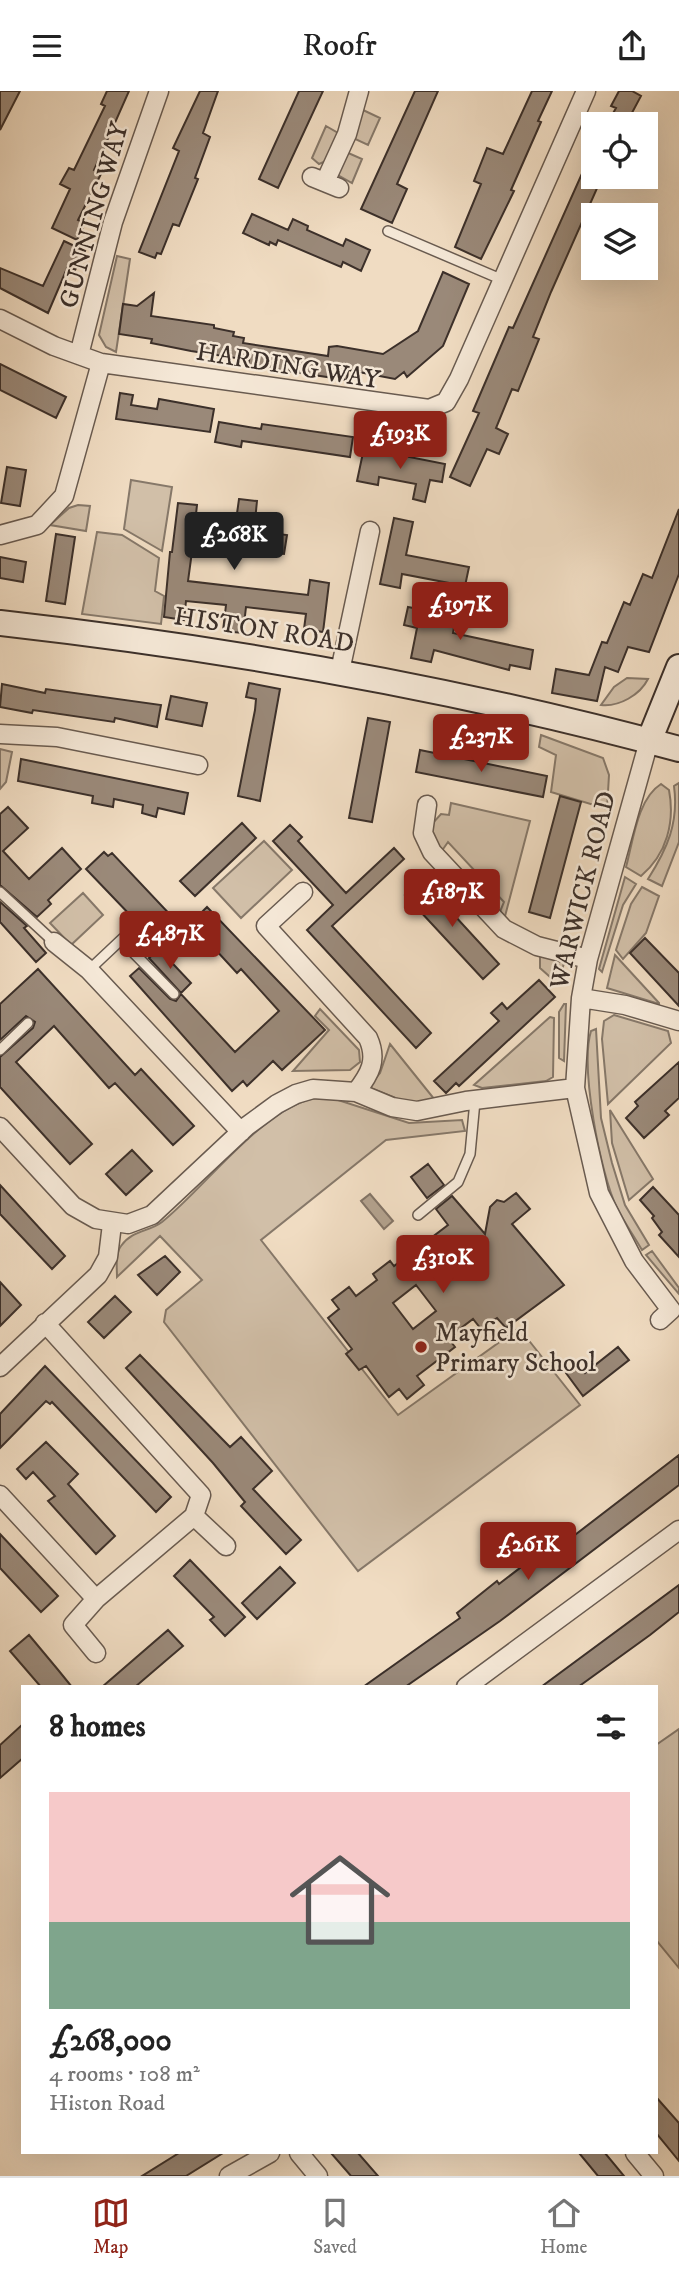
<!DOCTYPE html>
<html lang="en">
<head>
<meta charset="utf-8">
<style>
  :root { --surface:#fff; --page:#f2f2f2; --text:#222; --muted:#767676; --line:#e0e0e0; --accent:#8f2418 }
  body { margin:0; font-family:"IM FELL DW Pica",serif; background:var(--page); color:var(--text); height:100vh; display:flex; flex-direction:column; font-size:26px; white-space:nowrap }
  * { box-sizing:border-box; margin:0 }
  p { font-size:23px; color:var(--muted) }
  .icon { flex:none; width:38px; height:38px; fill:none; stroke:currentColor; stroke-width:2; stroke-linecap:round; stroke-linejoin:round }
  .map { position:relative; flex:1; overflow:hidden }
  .side { position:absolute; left:21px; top:1594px; width:637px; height:469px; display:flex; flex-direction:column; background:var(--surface); border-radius:0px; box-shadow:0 7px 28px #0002 }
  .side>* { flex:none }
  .tools { position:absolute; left:581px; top:21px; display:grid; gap:14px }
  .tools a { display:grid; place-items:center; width:77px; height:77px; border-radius:0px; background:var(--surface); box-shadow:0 7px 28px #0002; font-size:35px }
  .price { position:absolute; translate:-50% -60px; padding:0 16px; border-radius:7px; background:var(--accent); color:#fff; font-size:23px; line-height:46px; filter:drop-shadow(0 2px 4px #0008) }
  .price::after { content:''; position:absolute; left:50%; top:42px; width:21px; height:16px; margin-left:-10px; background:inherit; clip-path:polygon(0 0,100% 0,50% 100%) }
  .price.active { background:#222; color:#fff }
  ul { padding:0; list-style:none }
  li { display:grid; align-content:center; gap:14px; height:371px; padding:0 28px }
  li span { display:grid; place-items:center; height:217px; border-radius:0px; color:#555 }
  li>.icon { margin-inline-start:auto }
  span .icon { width:126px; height:126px; fill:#fffc; stroke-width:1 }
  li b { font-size:30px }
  h2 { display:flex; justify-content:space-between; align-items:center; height:84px; padding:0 28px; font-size:30px }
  header { display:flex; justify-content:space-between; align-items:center; height:91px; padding:0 28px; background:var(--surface); font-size:32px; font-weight:600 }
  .tab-bar { display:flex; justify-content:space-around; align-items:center; height:98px; border-top:2px solid var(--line); background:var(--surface); font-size:19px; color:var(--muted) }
  .tab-bar a { display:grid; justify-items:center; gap:4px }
  .tab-bar .active { color:var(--accent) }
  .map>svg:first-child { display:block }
</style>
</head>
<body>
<header><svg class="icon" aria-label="menu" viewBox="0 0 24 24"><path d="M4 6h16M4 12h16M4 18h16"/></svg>Roofr<svg class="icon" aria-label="share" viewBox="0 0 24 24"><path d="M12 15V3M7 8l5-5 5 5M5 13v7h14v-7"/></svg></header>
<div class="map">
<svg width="679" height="2085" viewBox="0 0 679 2085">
  <rect width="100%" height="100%" fill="#f0dcc2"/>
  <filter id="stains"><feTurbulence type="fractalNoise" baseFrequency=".00286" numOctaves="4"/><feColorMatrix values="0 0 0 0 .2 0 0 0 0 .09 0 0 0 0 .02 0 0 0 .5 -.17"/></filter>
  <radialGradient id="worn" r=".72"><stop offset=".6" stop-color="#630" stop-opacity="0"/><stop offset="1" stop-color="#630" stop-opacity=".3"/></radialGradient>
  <!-- green -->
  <path fill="#d1bfa8" stroke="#867869" stroke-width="2" d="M363 19 380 27 368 54 353 47Z
    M326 35 338 42 326 70 319 73 312 67Z
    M346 61 362 68 352 92 336 83Z
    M117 165 130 168 116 261 106 256 99 244Z
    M131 389 172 396 162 460 124 438Z
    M78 414 90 415 86 440 50 434 69 417Z
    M97 441 122 444 159 467 155 500 164 505 161 533 82 523Z
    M627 587 648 588C640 604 619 616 601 614L614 596Z
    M541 644 603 667 609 684 607 718 551 701 556 664 539 656Z
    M0 658 12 661 6 691 0 698Z
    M679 692V751L662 795 648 788C667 758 679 732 674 695Z
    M661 693 669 699C675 731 667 763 641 785L626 776C633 751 637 708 661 693Z
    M451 712 530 730 504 829 499 823 504 811 448 751 441 761 432 747 431 734 441 723 449 724Z
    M264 750 292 779 241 827 213 797Z
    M625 786 636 793 623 814 602 881 599 878Z
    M642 796 659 805 646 842 623 868 616 859 631 813Z
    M83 802 103 824 71 854 50 832Z
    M540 864 561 866 564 872 558 893 540 877Z
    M615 864 659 912V913L607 897Z
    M564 913H566L564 970 559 967V921Z
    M320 918 359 959 360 971 350 979 293 980 329 939 315 925Z
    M614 924 668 940 671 952 608 1013 602 948 604 930Z
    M550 926 554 927 553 986 546 990 482 997 474 994Z
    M596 938 601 1027 612 1072 625 1114 649 1154 642 1159C634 1145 624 1131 617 1117 600 1082 580 976 591 940Z
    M390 953 435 1009 408 1012 368 996 380 982Z
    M316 1007 335 1008 409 1032 462 1029 465 1040 386 1049 261 1149 398 1324 519 1237 580 1314 358 1480 164 1231 166 1219 202 1189 160 1145 117 1186C117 1177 115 1163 121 1155 132 1139 149 1141 162 1131 205 1097 263 1016 316 1007Z
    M610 1019 653 1088 629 1109 612 1052Z
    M652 1160 679 1197V1203L646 1164Z
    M679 1638V1877L656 1849V1654Z"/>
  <!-- water -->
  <path fill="#b3a28e" stroke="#837466" stroke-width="2" d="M370 1103 393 1130 384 1138 361 1110Z"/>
  <!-- building -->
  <path fill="#9a8979" stroke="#3c302a" stroke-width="2" fill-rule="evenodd" d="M0 0H20L0 39Z
    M107 0H129L94 79 101 83 78 129 85 132 77 149 52 137 70 98 60 93 69 77 74 79 105 15 101 13Z
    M200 0H218L203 42 210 46 195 87 198 88 179 135 173 133 161 163 157 162 155 167 139 161 179 60 173 57Z
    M299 0H323L278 97 259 88Z
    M415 0H438L397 93 407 98 392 132 361 118Z
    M532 0H552L538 30 541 31 511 99 514 100 481 168 455 156 481 93 474 90 487 57 503 63Z
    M619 0H632L641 5 626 33H607L616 17 611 15Z
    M593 58V86H602L551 201 533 246 539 248 518 300 512 298 496 337 508 343 499 363 487 358 470 395 450 386 479 322 473 320 509 236 513 237Z
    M252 123 288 139 293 128 308 135 307 139 343 155 346 148 370 159 361 180 343 171 341 176 278 149 276 154 270 151 269 154 243 142Z
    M64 150 85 160 75 179 68 175 48 222 0 197V177L43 195Z
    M443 181 469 193 443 255 407 286 404 281 395 288 348 279 347 289 248 274 249 269 191 260 151 252 152 248 119 243 123 213 137 215 154 202 151 225 214 234V237L234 241 233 245 244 247 243 252 328 265 329 256 337 255 383 263 418 240Z
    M0 273 66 306 56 327 0 299Z
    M120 302 133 304 131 314 157 318 159 308 214 318 210 341 116 328Z
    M219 331 261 338 262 333 353 346 350 366 242 350 241 356 215 351Z
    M364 357 445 373 442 391 430 389 425 411 413 408 416 393 379 386 378 394 357 390Z
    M7 376 26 379 20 415 1 412Z
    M239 408 257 410 254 440 287 444 284 463 193 453 188 490 308 504 310 489 329 492 323 541 304 538 306 523 246 516 243 542 223 540 226 514 186 510 184 529 164 526 170 461H172L178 412 197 414 195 432 235 437Z
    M679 418V483L649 561 628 556 618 581 605 576 597 610 552 602 556 578 589 584 602 551 607 552 624 511 630 514 643 483 652 487Z
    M394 427 413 431 406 464 469 476 465 495 402 483 400 497 380 493Z
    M56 443 75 446 65 513 46 510Z
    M0 466 26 471 23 491 0 487Z
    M408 516 456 525 453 542 533 559 530 578 510 574 509 579 434 559 431 571 411 567 417 537 404 534Z
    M249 592 280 598 260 710 238 705 255 619 256 608 246 606Z
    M2 593 45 602 46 598 161 614 157 636 115 627 114 631 33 619 32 622 0 616Z
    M171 605 207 612 202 635 166 628Z
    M368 627 390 631 372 731 349 727Z
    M420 659 547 685 543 706 416 681Z
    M21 668 188 702 184 723 158 717 156 726 142 722 143 714 114 708 113 716 92 712 93 705 18 690Z
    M560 705 581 711 550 827 529 821Z
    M8 716 28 737 3 760 29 788 62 757 81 778 48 809 51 813 37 826 0 794V723Z
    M242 732 256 747 195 805 180 790Z
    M290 734 302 746 298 750 346 802 394 757 404 768 332 835 431 942 416 957 307 839 333 814 273 750Z
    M104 761 108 765 112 762 177 831 156 851 86 778Z
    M421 788 499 873 483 888 405 804Z
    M0 811 27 835 24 837 46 862 36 871 0 831Z
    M207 816 325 939 282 979 273 970 247 995 243 990 232 1000 130 885 139 877 170 908 176 910 181 903 235 961 279 920 241 878 237 882 191 832Z
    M645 847 679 882V915L630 862Z
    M159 858 191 892 181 902 149 867Z
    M38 878 135 984 141 978 194 1035 173 1054 115 992 109 997 54 935 16 971 92 1053 70 1073 0 996V966L33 937 35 931 26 925 0 949V913Z
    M539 889 555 906 459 995 456 992 446 1002 434 990 499 930 491 922 502 912 507 918Z
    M679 971V1007L665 1020 669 1024 644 1047 626 1027 638 1015 635 1011Z
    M132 1059 152 1080 126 1104 106 1083Z
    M428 1073 444 1094 427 1107 411 1086Z
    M0 1094 65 1165 52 1178 0 1123Z
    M653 1096 679 1124V1166L659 1144 662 1141 652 1127 654 1125 640 1109Z
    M516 1102 530 1118 512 1133 564 1194 506 1237 497 1227 481 1238 473 1228 448 1247 455 1256 417 1285 424 1294 407 1308 399 1298 389 1306 366 1275 359 1279 346 1263 352 1258 328 1227 339 1218 332 1209 349 1196 356 1205 377 1189 373 1183 390 1170 394 1175 448 1134 436 1118 452 1105 485 1143 490 1116 497 1109 504 1111ZM416 1194 436 1220 413 1238 393 1212Z
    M165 1165 180 1181 157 1204 138 1184Z
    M0 1191 21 1214 0 1235Z
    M115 1205 131 1221 104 1247 88 1231Z
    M618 1256 629 1269 583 1305 566 1282 578 1273 585 1282Z
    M140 1264 230 1356 241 1346 272 1380 253 1398 301 1449 286 1463 241 1415 245 1411 213 1372 126 1277Z
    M45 1275 171 1406 156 1421 52 1311 50 1313 46 1310 0 1357V1323Z
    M46 1351 78 1383 68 1393 115 1445 96 1463 48 1410 55 1405 33 1381 26 1388 17 1378Z
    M679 1364V1394L500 1530 405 1596H363L460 1527 457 1522 497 1490 499 1493 537 1464 541 1470Z
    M0 1443 58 1505 41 1521 0 1477Z
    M190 1469 245 1526 225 1545 210 1529 214 1526 174 1485Z
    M280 1476 295 1492 257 1528 242 1512Z
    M679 1494V1521L650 1544 578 1596H541Z
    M168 1539 183 1555 170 1566 135 1596H102Z
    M29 1544 59 1580 72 1596H41L10 1560Z
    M23 1633V1667L0 1687V1654Z
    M656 2006 679 2032V2070L656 2042Z
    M179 2062H223L186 2085H142Z
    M331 2062H358L378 2085H351Z
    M579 2062H605L624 2085H598Z"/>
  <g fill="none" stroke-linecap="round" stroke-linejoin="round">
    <defs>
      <path id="lane" d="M388 140 503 189
        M429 318 430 336
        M0 801 54 851
        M121 849 174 903
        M89 879 123 847
        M0 959 28 932
        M418 1124 458 1091 470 1063 475 1010"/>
      <path id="street" d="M312 86 339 97
        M325 91 347 43 359 0
        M0 228 54 255 101 272 429 318 446 311 459 288 586 0
        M79 264 113 131 159 0
        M0 444 37 434 64 405 101 272
        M340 580 370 440
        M0 643 57 646 198 674
        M649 650 588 868 581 907 575 997 599 1102 634 1170 671 1219 660 1229
        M427 714 423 742 432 761 504 838 537 855 588 868
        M303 801 266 835 368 947C378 969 370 983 356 1001
        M54 851 89 879 241 1041
        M581 907 625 914 679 930
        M0 1036 73 1115 96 1128 128 1133 152 1124 247 1035 277 1013 296 1003 313 998 356 1001 392 1016 417 1020 466 1010 575 997
        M45 1232 201 1404 194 1425 96 1508 73 1534 96 1562
        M0 1276 98 1184 108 1166 112 1133
        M0 1404 96 1508
        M194 1425 226 1455
        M466 1596 679 1439
        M299 2062 318 2085
        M635 2062 654 2085
        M229 2085 270 2062"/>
      <path id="secondary" d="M0 532C230 558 456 597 679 658
        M649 650 679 576"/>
    </defs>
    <!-- lane casing -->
    <use href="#lane" stroke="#695b50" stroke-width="12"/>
    <!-- street casing -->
    <use href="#street" stroke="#695b50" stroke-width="21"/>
    <!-- secondary casing -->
    <use href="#secondary" stroke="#3c302a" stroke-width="28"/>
    <!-- lane -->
    <use href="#lane" stroke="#f5e8d7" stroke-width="9"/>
    <!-- street -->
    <use href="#street" stroke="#f5e8d7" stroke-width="18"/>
    <!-- secondary -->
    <use href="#secondary" stroke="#f5e8d7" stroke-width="24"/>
  </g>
  <!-- markers -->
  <circle fill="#8f2418" stroke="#f5e8d7" stroke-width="2.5" cx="421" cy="1256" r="7"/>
  <g text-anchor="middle" stroke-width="5" stroke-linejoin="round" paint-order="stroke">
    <!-- street labels -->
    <g font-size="26" fill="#3c302a" stroke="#f5e8d7">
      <text transform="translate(93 124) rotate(-74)" y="9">GUNNING WAY</text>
      <text transform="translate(288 274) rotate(9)" y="9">HARDING WAY</text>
      <text transform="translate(264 538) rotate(9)" y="9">HISTON ROAD</text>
      <text transform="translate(582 799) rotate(-76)" y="9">WARWICK ROAD</text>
    </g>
    <!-- poi labels -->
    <g font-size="26" fill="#3c302a" stroke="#f5e8d7" text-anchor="start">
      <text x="435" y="1250">Mayfield<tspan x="435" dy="30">Primary School</tspan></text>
    </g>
  </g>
  <rect width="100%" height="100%" filter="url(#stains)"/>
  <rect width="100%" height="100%" fill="url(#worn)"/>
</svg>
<div class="tools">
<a><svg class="icon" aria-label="locate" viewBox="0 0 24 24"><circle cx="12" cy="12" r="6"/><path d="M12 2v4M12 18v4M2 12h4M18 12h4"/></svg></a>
<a><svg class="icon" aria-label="layers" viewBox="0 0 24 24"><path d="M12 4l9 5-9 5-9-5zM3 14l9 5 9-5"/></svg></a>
</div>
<b class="price" style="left:400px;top:380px">£193K</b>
<b class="price active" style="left:234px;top:481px">£268K</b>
<b class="price" style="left:460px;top:551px">£197K</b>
<b class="price" style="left:481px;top:683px">£237K</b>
<b class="price" style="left:452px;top:838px">£187K</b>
<b class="price" style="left:170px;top:880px">£487K</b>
<b class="price" style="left:443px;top:1204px">£310K</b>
<b class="price" style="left:528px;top:1491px">£261K</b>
<section class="side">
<h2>8 homes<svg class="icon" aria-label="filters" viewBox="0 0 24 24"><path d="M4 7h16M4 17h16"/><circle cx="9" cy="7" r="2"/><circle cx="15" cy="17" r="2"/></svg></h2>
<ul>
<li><span style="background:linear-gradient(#f6c9c9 60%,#7fa58c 0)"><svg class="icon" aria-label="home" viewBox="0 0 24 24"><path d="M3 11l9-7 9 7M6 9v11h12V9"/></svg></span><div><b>£268,000</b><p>4 rooms · 108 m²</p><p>Histon Road</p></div></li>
</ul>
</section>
</div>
<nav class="tab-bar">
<a class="active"><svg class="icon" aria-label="map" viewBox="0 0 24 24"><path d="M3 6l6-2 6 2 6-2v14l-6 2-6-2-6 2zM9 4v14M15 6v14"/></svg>Map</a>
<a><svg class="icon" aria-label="saved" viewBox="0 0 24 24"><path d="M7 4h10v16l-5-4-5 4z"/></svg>Saved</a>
<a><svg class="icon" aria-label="home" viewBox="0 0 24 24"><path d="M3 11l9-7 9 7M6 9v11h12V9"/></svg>Home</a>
</nav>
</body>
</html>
